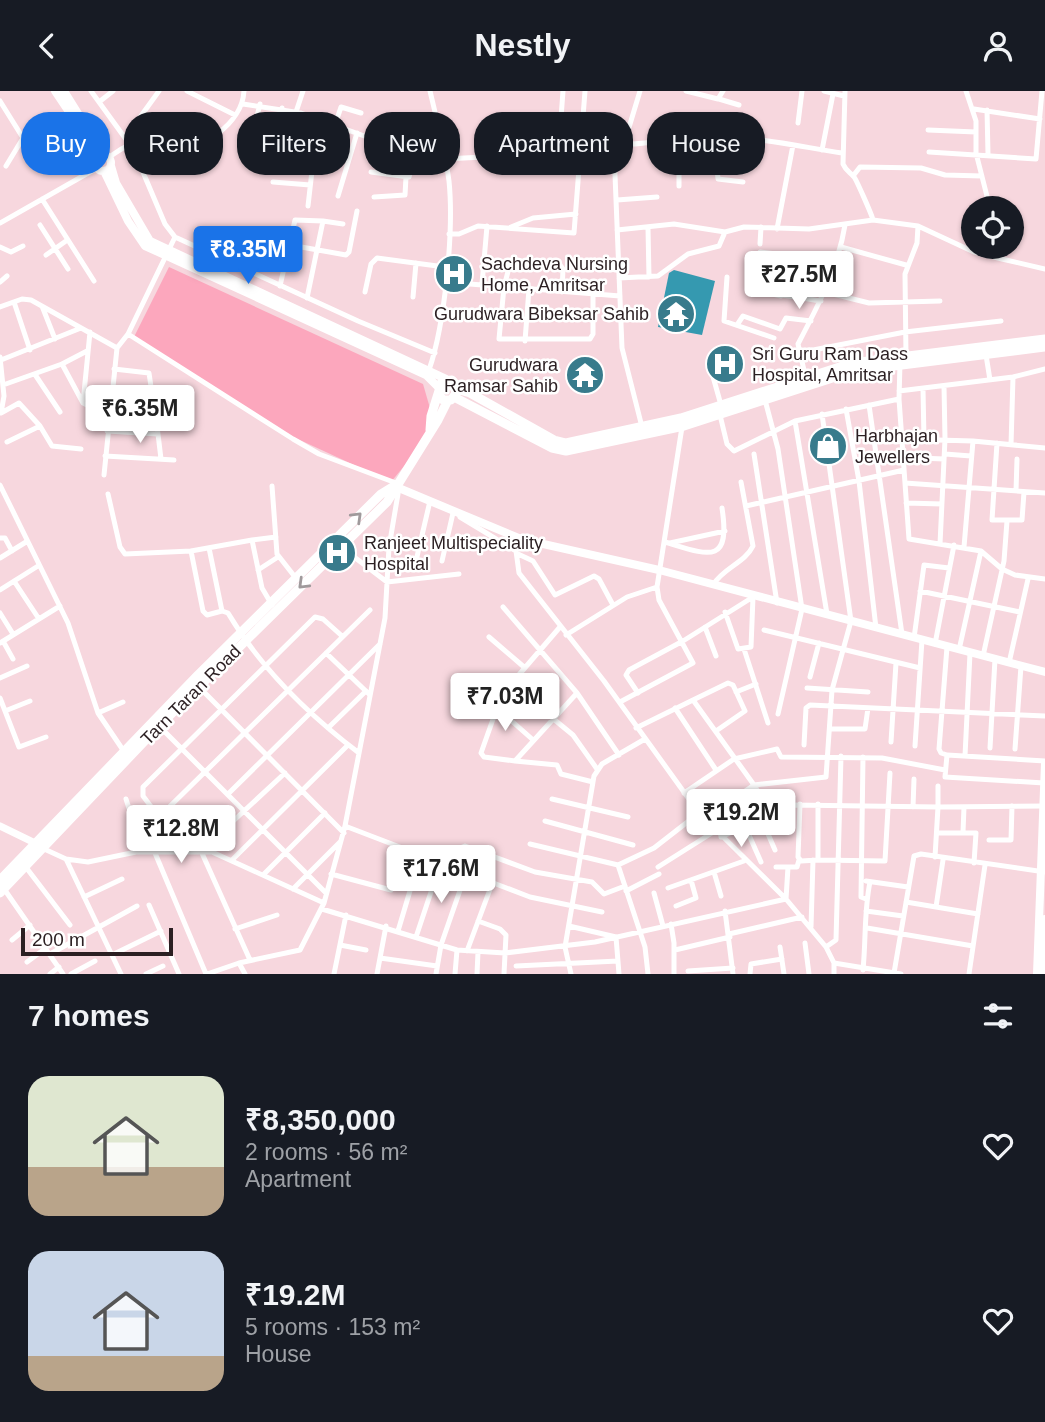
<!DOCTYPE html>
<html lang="en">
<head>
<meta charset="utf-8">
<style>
  :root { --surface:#171b24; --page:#20242c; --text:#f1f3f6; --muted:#9ea1a6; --accent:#1a73e8 }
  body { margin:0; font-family:Arial,sans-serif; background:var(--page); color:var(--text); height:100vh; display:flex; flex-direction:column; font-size:26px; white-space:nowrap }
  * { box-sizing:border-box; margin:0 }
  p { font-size:23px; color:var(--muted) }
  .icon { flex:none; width:38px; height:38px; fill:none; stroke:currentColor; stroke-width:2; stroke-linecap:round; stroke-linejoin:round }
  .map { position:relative; height:883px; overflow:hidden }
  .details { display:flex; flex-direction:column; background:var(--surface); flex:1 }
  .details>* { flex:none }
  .guide { position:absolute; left:21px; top:21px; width:1004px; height:63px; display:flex; gap:14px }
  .buttons { position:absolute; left:961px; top:105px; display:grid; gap:14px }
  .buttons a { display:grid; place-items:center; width:63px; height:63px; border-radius:50%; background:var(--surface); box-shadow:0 2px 5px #0004; font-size:35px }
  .scale { position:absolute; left:21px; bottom:18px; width:152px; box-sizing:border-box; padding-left:7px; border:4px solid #2b1f22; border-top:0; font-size:19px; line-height:24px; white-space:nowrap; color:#2b1f22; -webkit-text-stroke:5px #fff; paint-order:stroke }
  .price { position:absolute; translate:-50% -60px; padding:0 16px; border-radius:7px; background:#fff; color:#222; font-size:23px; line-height:46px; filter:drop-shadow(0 2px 4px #0008) }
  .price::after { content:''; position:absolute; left:50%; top:42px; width:21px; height:16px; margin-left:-10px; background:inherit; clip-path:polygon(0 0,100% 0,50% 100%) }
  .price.current { background:var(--accent); color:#fff }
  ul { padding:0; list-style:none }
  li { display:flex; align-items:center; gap:21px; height:175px; padding:0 28px }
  li span { display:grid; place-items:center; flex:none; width:196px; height:140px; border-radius:21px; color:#555 }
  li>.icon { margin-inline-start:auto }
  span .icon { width:84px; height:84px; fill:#fffc; stroke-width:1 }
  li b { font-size:30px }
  h2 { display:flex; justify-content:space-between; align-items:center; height:84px; padding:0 28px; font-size:30px }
  .tag { padding:0 24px; border-radius:28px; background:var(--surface); box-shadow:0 2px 5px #0004; font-size:24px; line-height:63px }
  .tag.current { background:var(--accent); color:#fff }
  header { display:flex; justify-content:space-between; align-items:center; height:91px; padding:0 28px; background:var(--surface); font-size:32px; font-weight:600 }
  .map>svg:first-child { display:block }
</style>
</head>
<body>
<header><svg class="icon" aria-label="back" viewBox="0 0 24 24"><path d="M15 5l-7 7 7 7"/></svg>Nestly<svg class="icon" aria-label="person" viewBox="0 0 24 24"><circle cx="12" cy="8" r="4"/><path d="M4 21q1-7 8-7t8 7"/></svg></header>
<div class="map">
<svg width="1045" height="883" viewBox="0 0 1045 883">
  <rect width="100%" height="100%" fill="#f7d7de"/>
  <!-- green -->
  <path fill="#fca7bd" d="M169 176 423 293 432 324 423 352 391 391 289 344 133 248Z"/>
  <!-- water -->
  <path fill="#3599b0" d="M674 179 715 190 702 244 658 236 669 182Z"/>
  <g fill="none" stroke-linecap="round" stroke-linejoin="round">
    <!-- minor -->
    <path stroke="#fff" stroke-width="5" d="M91 0 125 47
      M159 0 125 47 131 53 165 133 175 146 358 230 435 262
      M187 0 235 24
      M640 0 624 53 614 59 622 257 642 336
      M686 0 718 8 723 0
      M824 0 844 5
      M845 0 843 73C846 80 850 81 854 86 856 88 872 124 873 129L918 135 974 161 1002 168
      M966 0 976 30V62L990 117
      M719 8 739 14
      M0 10 23 47 6 75
      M99 11 113 0
      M243 13 301 22 400 58 446 68 614 59
      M974 18 1040 28
      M987 19 988 63
      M296 21 303 0
      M561 27 563 0
      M483 32 485 65
      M798 32 802 0
      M928 39 976 41
      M252 45 260 13
      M715 45C712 67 717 68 718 88L743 91
      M679 48V95
      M624 53C650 54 675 46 700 45 748 44 796 55 842 62
      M271 59 286 61 293 41
      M822 59 833 3
      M929 61 1036 68 1042 0
      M109 66C116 62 125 54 133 53 144 52 158 58 170 58 202 60 242 33 244 0
      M268 70 282 17
      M663 77 664 52
      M371 81 409 86 416 62
      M853 85 860 76 921 77 945 84 982 85
      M273 91 310 94
      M338 105 357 42
      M374 106 405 104 406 86
      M42 108 94 190
      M617 109 657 106
      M308 115 313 71 324 67 341 16 361 22
      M323 130 343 133
      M0 132 97 77
      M40 134 68 178
      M511 136 533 127 576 123
      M648 137 649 186
      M777 138 793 54
      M617 139 674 133 725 141 744 136 809 138 873 129
      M449 143H459L478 135 574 142 585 0
      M760 153 761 136
      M290 154 346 164 349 161 357 120
      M0 156 11 161 23 155
      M841 156 906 174
      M999 156 1002 168 1045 178
      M46 164 66 150
      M761 182 829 191
      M786 185 781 205 764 201 760 161 836 170
      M727 186 724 230 774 247
      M619 187 658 185 688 163 719 155 725 141
      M0 191 7 185
      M445 191 620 205
      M482 193 487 135
      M280 195 295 129 323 130 307 207
      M365 201 371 173 377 167 445 176
      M562 201 563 178 560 174 511 169 504 196 499 248H590L593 243V203
      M825 201 869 212 940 210
      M782 204 821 210
      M413 206 416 172
      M14 211 30 259
      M42 215 55 248
      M0 216 22 208 31 209 117 257 104 384
      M527 223 593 224
      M737 234 743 225 780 238 786 227 811 230
      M90 241 83 312 109 325
      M128 243 293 348 319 363 396 392
      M525 250 529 198
      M117 257 128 243 175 146
      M798 262 905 241 1001 230
      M986 264 990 289
      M906 265 905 183 917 152 918 135
      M0 266 4 305 1 322
      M1 269 81 237
      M900 272 899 308 909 448 981 460 1002 478 1015 484 1045 488
      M710 275 721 314
      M429 279C445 233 454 139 449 90 445 60 437 30 430 0
      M36 285 60 321
      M806 288 798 253C818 215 838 177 845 134
      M3 294 62 273
      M923 298 924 349
      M899 300 1013 286 1045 278
      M111 304 153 306
      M765 309 778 358 802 518 778 623
      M83 312 62 273 87 260
      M869 314 902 543
      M846 318 859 390 876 537
      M1 322 19 312 40 335 52 355 81 358
      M720 324 727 353 734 360 795 330 899 308
      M795 330 827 523
      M107 340 158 343 149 282 114 278
      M134 342 138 306
      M158 343 161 368
      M902 348 973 350 1045 357
      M7 351 40 335
      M997 352 992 429H1022L1024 401
      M1011 354 1013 286
      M754 363 777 512
      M945 363 971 365
      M105 365 174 369
      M919 367 944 368
      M905 392 1045 402
      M0 394 68 532 98 622 125 662
      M272 395 277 463 295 486
      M1016 400 1017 368
      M108 403 120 456 125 463 191 460 252 449 262 497 272 514
      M906 412 942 413
      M746 415 904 379
      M460 426 516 460 519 482 604 590 699 722 786 808 826 856 834 872 901 883
      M0 447H5L12 460
      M252 449 276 446
      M665 451C708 464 731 475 722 417
      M670 452 725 440
      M940 453 945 348 944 295
      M341 456 387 491 459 483
      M964 456 973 350
      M209 457 222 520 228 522C260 576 309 624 359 662
      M191 460 203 520 207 524 222 520
      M518 463 533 470 555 504 594 485 599 488 613 514
      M0 467 26 451
      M416 470 430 410
      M442 470 453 422
      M258 479 278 466
      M14 490 39 528
      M713 494C723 477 745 472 753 455L741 391
      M0 499 38 475
      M920 500 1020 521
      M503 516 577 602 619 664
      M725 521 738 558 751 556 753 506
      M0 522 13 543
      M560 536 511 593 573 644 597 678
      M705 536 716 565
      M764 539 920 577
      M566 544 627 506 657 496
      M489 546 524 576
      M914 547 924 474 949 477
      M3 550 13 568
      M0 552 60 515
      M935 553 954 454
      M744 558 768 632
      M959 559 981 460
      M326 562 370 604
      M983 565 1004 470 1007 430
      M1009 572 1028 488
      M810 586 819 552
      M0 587 27 575
      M511 593 497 617 481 662 484 666 515 670 577 602
      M199 596 344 742
      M807 597 868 601
      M736 601 756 593
      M638 602 626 584 629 579 683 550 753 506
      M0 607 19 656 46 646
      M693 609 728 592 733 594 745 620 716 640
      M620 611 693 572 659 509 657 496 682 336
      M497 617 532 648
      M675 617 716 679
      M5 620 30 610
      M98 622 123 611
      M159 635 326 802
      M328 637 366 600
      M636 637 693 609 754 694 826 686 832 599 851 530 822 323
      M830 638H865L868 617
      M891 651 896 572
      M804 654 806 617 810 614 1045 625
      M915 655 922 549
      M990 657 995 568
      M1015 658 1021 575
      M947 664 941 662 939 658 947 556
      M965 665 970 562
      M863 666 861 806 866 808
      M515 670 557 674 561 683 593 691
      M1044 692 945 686 947 664 1045 670
      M938 695V716L1044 715
      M684 702 734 668 777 658 781 666 882 667 945 679
      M228 703 380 553
      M126 708 140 752
      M552 708 628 726
      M800 713 798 766 801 770 818 769
      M818 713V769L885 770 890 682
      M913 716 914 688
      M159 726 143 705V696L315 526 323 528 342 545
      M761 727 775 759
      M704 728 754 694 766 713
      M545 730 633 754
      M345 735 452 776 460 757 465 755 535 781 592 791 604 803 625 795
      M745 735 761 771
      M963 741 964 716
      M938 742H976L974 772
      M721 746 792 714 938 716 935 766
      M989 749H1011L1012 715
      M530 753 618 774 654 757 699 722
      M42 757 66 768 88 771 136 761H212L324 812
      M201 760 250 869
      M136 761 144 743 159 726 370 519
      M212 761 230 733 285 682
      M155 762 206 883
      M66 768 121 883
      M232 769 348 654
      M618 774 645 856 648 883
      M25 775 70 834
      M452 776 530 806 602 821
      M658 776 715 740
      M776 776H797L799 769
      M714 781 721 805
      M331 783 391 799
      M263 784 325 722
      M866 790 908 796
      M0 792 63 883
      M668 797 744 770
      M293 798 340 751
      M626 800 659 783
      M654 802 663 835
      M84 806 122 788
      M906 811 978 823
      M149 814 179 883
      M676 815 696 807 691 789
      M936 816 943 769
      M322 818 457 859 505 862 595 851 786 808 788 776
      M725 820 733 883
      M866 820 903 825
      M478 830 500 838 506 844 504 883
      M671 833 674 852V883
      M569 835 616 846 619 883
      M811 836 813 769
      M867 837 973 855
      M235 838 277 824
      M398 840 415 783
      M729 843 802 826
      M416 846 434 792
      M12 849 30 834
      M805 852 809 883
      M340 854 366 859
      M780 856 784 883
      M826 856 836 849 841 665
      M675 859 730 846
      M467 860 492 793
      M50 863 137 815
      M112 864 161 840
      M380 867 437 875
      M27 871 46 857
      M239 872 245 883
      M834 872V883
      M516 875 618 870
      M863 879C866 849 864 819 870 791
      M688 880 733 877
      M894 882 914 765 921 763 1045 781
      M50 883 59 876
      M71 883 95 870
      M146 883 163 875
      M207 883 239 872 300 859 324 812 345 735 385 527 389 456 399 397
      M334 883 346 824
      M377 883 386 835
      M436 883 441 854 466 782
      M455 883 457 859
      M477 883 478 861
      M571 883 565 856 594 685 602 673 645 648
      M750 883 751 873 782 868
      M969 883 985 774"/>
    <!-- tertiary -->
    <path stroke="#fff" stroke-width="7" d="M0 735 37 753"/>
    <!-- secondary -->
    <path stroke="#fff" stroke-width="8" d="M55 0 90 52 95 70
      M64 0 104 64
      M95 72a8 8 0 1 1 16 0a8 8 0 1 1-16 0Z
      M111 75 116 92 150 150 446 288
      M104 80 128 130 145 155 426 284 439 297
      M394 395 521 448 659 479 1045 581
      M1037 883 1045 672
      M1044 883 1045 828"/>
    <!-- primary -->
    <path stroke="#fff" stroke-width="9" d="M457 298 470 302 554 349 566 352 681 327 852 272 1045 248
      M454 306 552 357 566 360 684 335 854 280 1045 256
      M430 339 431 325 442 290 452 289 456 294 457 301 451 309H443L440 305
      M0 789 198 584 381 403 394 395
      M0 802 159 635 387 411 438 329 448 309"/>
  </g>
  <!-- one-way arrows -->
  <defs><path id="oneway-chevron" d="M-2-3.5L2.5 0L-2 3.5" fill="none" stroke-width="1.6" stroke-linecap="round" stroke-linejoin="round" transform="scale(1.75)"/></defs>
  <g stroke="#a09a9c">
    <use href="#oneway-chevron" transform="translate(357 426) rotate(-44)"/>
    <use href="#oneway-chevron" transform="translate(303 493) rotate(136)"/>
  </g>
  <!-- icons -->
  <defs>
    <symbol id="hospital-disc" viewBox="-11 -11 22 22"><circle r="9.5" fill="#387b8c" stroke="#fff"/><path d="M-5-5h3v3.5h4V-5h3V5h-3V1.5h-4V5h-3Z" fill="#fff"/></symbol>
    <symbol id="temple-disc" viewBox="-11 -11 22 22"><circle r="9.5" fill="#387b8c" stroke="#fff"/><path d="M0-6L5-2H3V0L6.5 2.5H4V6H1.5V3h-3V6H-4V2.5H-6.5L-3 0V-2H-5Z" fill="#fff"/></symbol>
    <symbol id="shop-disc" viewBox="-11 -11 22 22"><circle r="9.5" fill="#387b8c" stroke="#fff"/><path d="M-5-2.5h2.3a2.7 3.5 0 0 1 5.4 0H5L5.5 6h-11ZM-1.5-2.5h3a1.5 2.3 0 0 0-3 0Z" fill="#fff"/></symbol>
  </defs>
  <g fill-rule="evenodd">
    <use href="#hospital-disc" x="432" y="161" width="44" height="44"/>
    <use href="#temple-disc" x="654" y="201" width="44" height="44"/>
    <use href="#hospital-disc" x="703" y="251" width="44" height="44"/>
    <use href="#temple-disc" x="563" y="262" width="44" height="44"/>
    <use href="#shop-disc" x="806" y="333" width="44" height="44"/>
    <use href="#hospital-disc" x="315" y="440" width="44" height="44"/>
  </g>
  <g text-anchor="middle" stroke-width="5" stroke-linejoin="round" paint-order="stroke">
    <!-- poi labels -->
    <g font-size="18" fill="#2b1f22" stroke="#fff" text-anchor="start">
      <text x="481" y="179">Sachdeva Nursing<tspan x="481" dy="21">Home, Amritsar</tspan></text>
      <text x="649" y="229" text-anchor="end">Gurudwara Bibeksar Sahib</text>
      <text x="752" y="269">Sri Guru Ram Dass<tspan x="752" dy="21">Hospital, Amritsar</tspan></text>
      <text x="558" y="280" text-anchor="end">Gurudwara<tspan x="558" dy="21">Ramsar Sahib</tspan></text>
      <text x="855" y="351">Harbhajan<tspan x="855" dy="21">Jewellers</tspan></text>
      <text x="364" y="458">Ranjeet Multispeciality<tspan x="364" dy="21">Hospital</tspan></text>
    </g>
    <!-- street labels -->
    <g font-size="18" fill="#2b1f22" stroke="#fff">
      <text transform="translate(191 604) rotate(-45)" y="6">Tarn Taran Road</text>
    </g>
  </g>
</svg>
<div class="buttons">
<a><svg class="icon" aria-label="locate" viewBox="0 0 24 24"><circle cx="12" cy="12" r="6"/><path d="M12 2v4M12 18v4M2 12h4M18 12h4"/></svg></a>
</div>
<div class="scale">200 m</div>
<b class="price current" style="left:248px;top:195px">₹8.35M</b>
<b class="price" style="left:799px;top:220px">₹27.5M</b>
<b class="price" style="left:140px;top:354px">₹6.35M</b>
<b class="price" style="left:505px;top:642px">₹7.03M</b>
<b class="price" style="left:741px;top:758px">₹19.2M</b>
<b class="price" style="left:181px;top:774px">₹12.8M</b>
<b class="price" style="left:441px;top:814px">₹17.6M</b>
<div class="guide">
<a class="tag current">Buy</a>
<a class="tag">Rent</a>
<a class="tag">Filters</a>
<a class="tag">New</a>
<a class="tag">Apartment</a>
<a class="tag">House</a>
</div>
</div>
<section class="details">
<h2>7 homes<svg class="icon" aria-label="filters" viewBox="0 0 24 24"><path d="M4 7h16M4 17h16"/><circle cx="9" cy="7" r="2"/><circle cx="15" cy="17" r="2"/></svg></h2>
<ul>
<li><span style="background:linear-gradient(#dfe7d0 65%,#b9a48a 0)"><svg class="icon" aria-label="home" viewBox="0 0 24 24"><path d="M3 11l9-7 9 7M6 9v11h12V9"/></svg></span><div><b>₹8,350,000</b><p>2 rooms · 56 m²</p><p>Apartment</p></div><svg class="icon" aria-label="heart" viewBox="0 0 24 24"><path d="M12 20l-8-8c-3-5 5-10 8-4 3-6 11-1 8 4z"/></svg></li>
<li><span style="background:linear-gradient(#c9d6e8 75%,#b9a48a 0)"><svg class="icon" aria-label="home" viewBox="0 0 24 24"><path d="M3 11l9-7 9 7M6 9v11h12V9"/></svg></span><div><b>₹19.2M</b><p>5 rooms · 153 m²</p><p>House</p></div><svg class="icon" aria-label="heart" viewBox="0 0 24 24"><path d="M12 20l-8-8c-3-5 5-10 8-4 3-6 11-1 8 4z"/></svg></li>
</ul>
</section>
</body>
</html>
